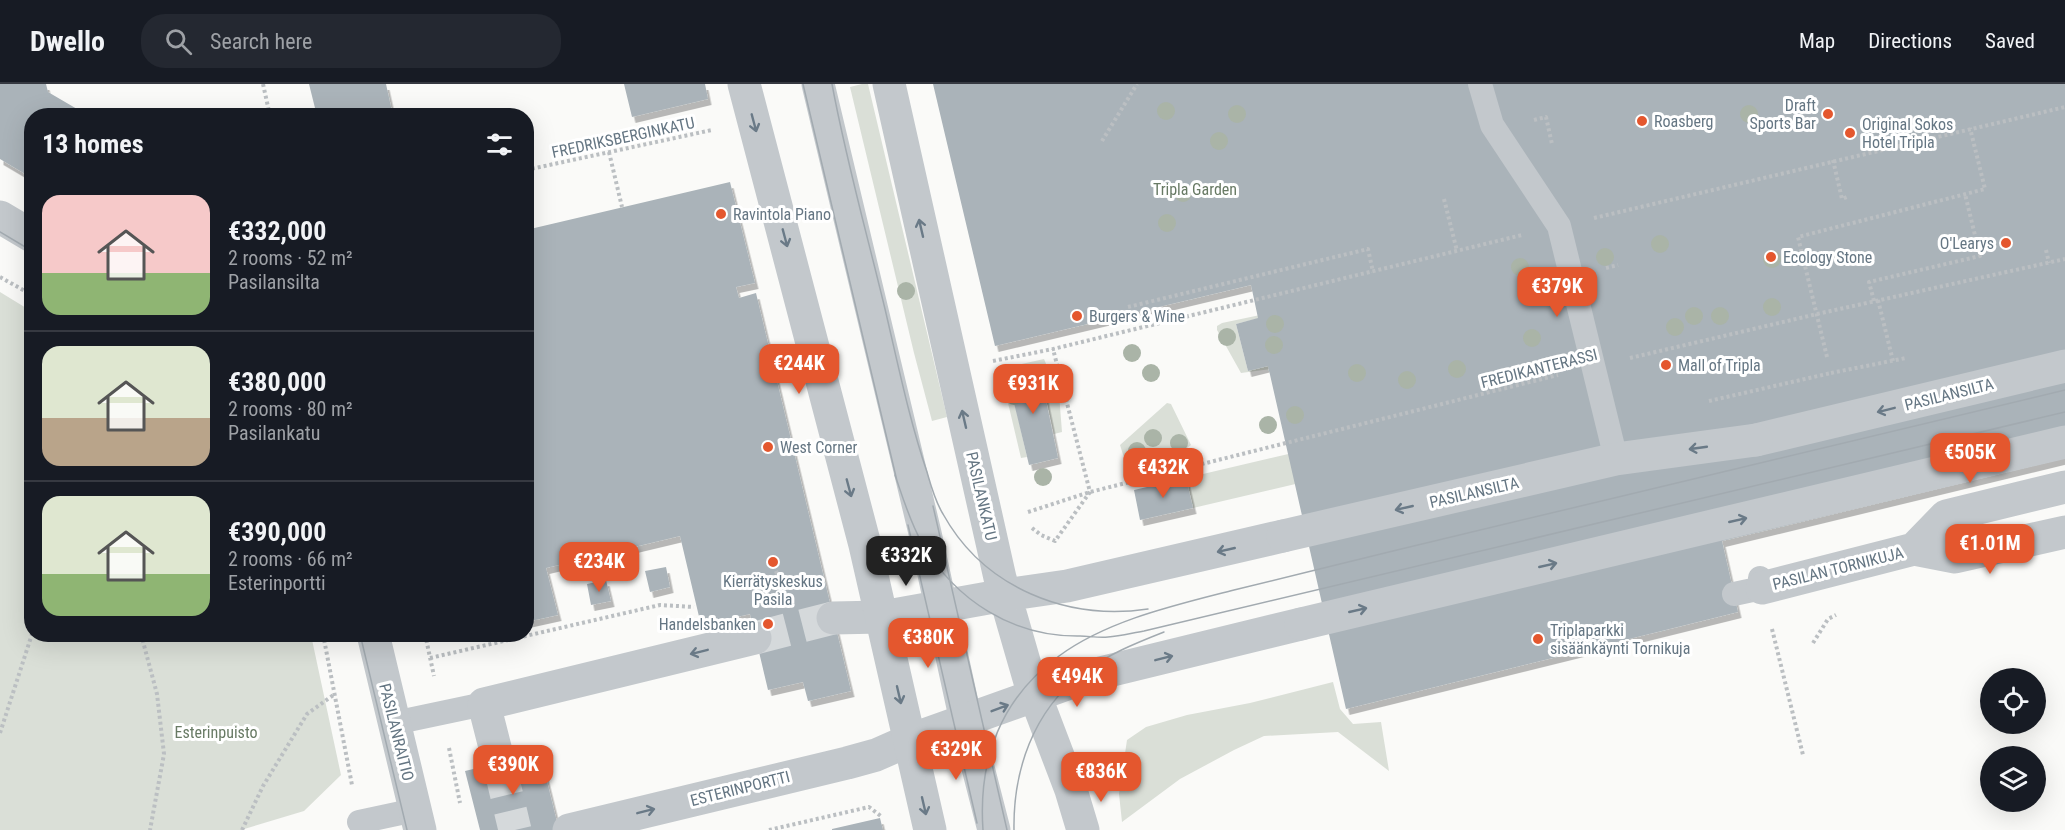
<!DOCTYPE html>
<html lang="en">
<head>
<meta charset="utf-8">
<style>
  :root { --surface:#171b24; --page:#242831; --text:#f1f3f6; --muted:#9ea1a6; --line:#363941; --accent:#e4572e }
  body { margin:0; font-family:"Roboto Condensed",sans-serif; background:var(--page); color:var(--text); height:100vh; display:flex; flex-direction:column; font-size:22px; white-space:nowrap }
  * { box-sizing:border-box; margin:0 }
  p { font-size:20px; color:var(--muted) }
  .icon { flex:none; width:33px; height:33px; fill:none; stroke:currentColor; stroke-width:2; stroke-linecap:round; stroke-linejoin:round }
  .map { position:relative; flex:1; overflow:hidden }
  .drawer { position:absolute; left:24px; top:24px; width:510px; height:534px; display:flex; flex-direction:column; background:var(--surface); border-radius:24px; box-shadow:0 6px 24px #0002 }
  .drawer>* { flex:none }
  .tools { position:absolute; left:1980px; top:584px; display:grid; gap:12px }
  .tools a { display:grid; place-items:center; width:66px; height:66px; border-radius:50%; background:var(--surface); box-shadow:0 6px 24px #0002; font-size:30px }
  .price { position:absolute; translate:-50% -51px; padding:0 14px; border-radius:12px; background:var(--accent); color:#fff; font-size:20px; line-height:39px; filter:drop-shadow(0 2px 3px #0008) }
  .price::after { content:''; position:absolute; left:50%; top:36px; width:18px; height:14px; margin-left:-9px; background:inherit; clip-path:polygon(0 0,100% 0,50% 100%) }
  .price.selected { background:#222; color:#fff }
  ul { padding:0; list-style:none }
  li { display:flex; align-items:center; gap:18px; height:150px; padding:0 18px }
  li+li { border-top:2px solid var(--line) }
  li span { display:grid; place-items:center; flex:none; width:168px; height:120px; border-radius:18px; color:#555 }
  li>.icon { margin-inline-start:auto }
  span .icon { width:72px; height:72px; fill:#fffc; stroke-width:1 }
  li b { font-size:26px }
  h2 { display:flex; justify-content:space-between; align-items:center; height:72px; padding:0 18px; font-size:26px }
  header { display:flex; align-items:center; gap:36px; box-sizing:border-box; height:84px; padding:0 30px; background:var(--surface); border-bottom:2px solid var(--line) }
  header strong { font-size:28px }
  nav { display:flex; gap:33px; margin-inline-start:auto; font-size:21px }
  .search { width:420px; height:54px; background:var(--page); display:flex; align-items:center; gap:15px; box-sizing:border-box; padding:0 21px; border-radius:24px; color:var(--muted); font-size:22px }
  .map>svg:first-child { display:block }
</style>
</head>
<body>
<header>
<strong>Dwello</strong>
<div class="search"><svg class="icon" aria-label="search" viewBox="0 0 24 24"><circle cx="10" cy="10" r="6"/><path d="M15 15l6 6"/></svg>Search here</div>
<nav><a>Map</a><a>Directions</a><a>Saved</a></nav>
</header>
<div class="map">
<svg width="2065" height="746" viewBox="0 0 2065 746">
  <defs>
    <filter id="shadow"><feDropShadow dx="3.5" dy="6" stdDeviation="0" flood-color="#0004"/></filter>
  </defs>
  <rect width="100%" height="100%" fill="#fafaf8"/>
  <!-- green -->
  <path fill="#dadfd7" fill-rule="evenodd" d="M862 0H868L947 333 932 337 914 269 850 3Z
    M0 208 31 227 32 550 311 551 341 691 304 727 241 746H0Z
    M1288 225 1289 228 1276 282 1271 285 1241 289 1217 246V242L1222 239ZM1260 234 1272 281 1248 287 1236 240Z
    M1044 275 1059 310 1062 348 1054 350 1039 283 1008 290 1027 373 1021 374 1000 285Z
    M1167 319 1171 320 1191 361 1187 364 1128 378 1125 377 1120 361Z
    M1297 368 1304 398 1193 424 1186 394Z
    M1333 598 1340 625 1353 640 1381 638 1389 687 1338 648 1264 652 1234 666 1180 695 1122 738 1119 710 1127 656 1146 643 1187 631 1250 619Z"/>
  <!-- building -->
  <path fill="#aab3b9" filter="url(#shadow)" d="M0 0H46L48 8 89 32H32V94L0 75Z
    M309 0H386L393 32H317Z
    M624 0H705L708 15 632 33Z
    M933 0H2065V374L1722 457 1738 528 1346 625 1268 282 1248 287 1236 240 1258 234 1251 201 995 262Z
    M730 98 755 199 736 203 739 214 756 209 851 607 808 617 803 598 768 606 750 530 701 541 680 452 546 484 558 531 526 538V146Z
    M1039 283 1058 374 1029 381 1007 290Z
    M1186 394 1193 424 1140 436 1134 406Z
    M666 483 670 503 650 508 645 487Z
    M606 496 611 517 591 521 587 500Z
    M540 669 559 746H480L465 687Z
    M880 734 883 746H832V745Z"/>
  <g fill="none" stroke-linecap="round" stroke-linejoin="round">
    <!-- minor-tunnel -->
    <path stroke="#d5d9db" stroke-width="33" stroke-dasharray="33 16" stroke-linecap="butt" d="M755 554 833 534
      M499 679 515 746"/>
    <!-- path -->
    <path stroke="#bbbfc2" stroke-width="4" stroke-dasharray="3 3" stroke-linecap="butt" d="M263 0 270 32
      M1534 36 1546 33 1552 60
      M1102 57 1137 0
      M609 68 622 123
      M1833 76 1842 115 1847 113
      M526 86 712 46
      M1444 115 1457 167
      M1594 134 2065 23
      M2046 166 2049 179
      M1606 184 1618 181
      M0 193 32 211
      M1878 216 1893 277
      M1874 217 1869 198 1980 172 1965 110
      M1128 223 1368 165 1373 188
      M1827 273 1798 153 1985 105 1970 44
      M1630 274 1817 230 2065 175
      M993 277 1053 265 1522 151
      M1831 289 1906 274
      M1028 428 1090 408 1558 291
      M1032 444 1041 451 1055 457 1090 408 1053 265
      M776 487 782 504
      M1772 545 1803 671
      M141 550 157 610 164 670 150 746
      M323 550 352 701
      M425 550 434 592
      M1813 559 1828 535 1836 531
      M430 574 660 521 694 523
      M0 649 32 550
      M449 664 460 719
      M242 746 263 702 307 630 335 610
      M769 746 869 723 882 733"/>
    <!-- service -->
    <path stroke="#c3c8cc" stroke-width="24" d="M1480 0 1492 41 1559 142 1616 375
      M1734 510 1762 504 1760 494
      M394 639 484 620
      M359 738 415 726"/>
    <!-- minor -->
    <path stroke="#c3c8cc" stroke-width="33" d="M818 0 925 449 966 637 994 746
      M0 133 32 152
      M1914 465 1946 432 2065 403
      M1762 504 1914 465 1955 473 2065 448
      M833 534 882 533
      M373 550 420 746
      M499 679 484 620 755 554
      M569 746 847 679 876 671 910 656"/>
    <!-- tertiary -->
    <path stroke="#c3c8cc" stroke-width="33" d="M744 0 865 461 930 746
      M889 0 1000 494 1030 598 1071 706 1083 746
      M1756 356 2065 282
      M882 533 1005 511 1067 502 1283 452
      M910 656 1092 591 1301 540"/>
    <!-- tram -->
    <path stroke="#a2aab0" stroke-width="1.5" d="M803 0 897 397
      M832 0C846 76 867 150 885 225 898 280 909 335 927 388 931 402 935 417 943 430 984 504 1067 537 1148 525
      M0 148 32 167
      M895 391C903 414 910 438 922 459 956 517 1013 553 1080 552 1089 552 1098 554 1108 553 1120 552 1132 549 1144 547L2065 328
      M933 422 1007 746
      M908 441 977 739
      M360 550 407 746
      M983 746C978 675 1001 614 1059 572 1108 536 1176 521 1234 506 1288 493 1343 479 1397 466 1620 413 1842 359 2065 306
      M1014 746C1013 687 1033 627 1082 590 1106 571 1136 559 1164 548"/>
    <!-- path-bridge -->
    <path stroke="#bbbfc2" stroke-width="4" stroke-dasharray="3 3" stroke-linecap="butt" d="M1709 317 1831 289"/>
    <!-- tertiary-bridge -->
    <path stroke="#c3c8cc" stroke-width="33" d="M1283 452 1616 375 1756 356
      M1301 540 2065 358"/>
  </g>
  <!-- trees -->
  <g fill="#aab4a7">
    <circle cx="1166" cy="27" r="9"/>
    <circle cx="1237" cy="30" r="9"/>
    <circle cx="1749" cy="30" r="9"/>
    <circle cx="1219" cy="57" r="9"/>
    <circle cx="1183" cy="109" r="9"/>
    <circle cx="1167" cy="139" r="9"/>
    <circle cx="1660" cy="160" r="9"/>
    <circle cx="1605" cy="173" r="9"/>
    <circle cx="1772" cy="175" r="9"/>
    <circle cx="1520" cy="183" r="9"/>
    <circle cx="906" cy="207" r="9"/>
    <circle cx="1772" cy="223" r="9"/>
    <circle cx="1694" cy="232" r="9"/>
    <circle cx="1720" cy="232" r="9"/>
    <circle cx="1275" cy="240" r="9"/>
    <circle cx="1675" cy="243" r="9"/>
    <circle cx="1227" cy="253" r="9"/>
    <circle cx="1532" cy="254" r="9"/>
    <circle cx="1274" cy="261" r="9"/>
    <circle cx="1132" cy="269" r="9"/>
    <circle cx="1457" cy="285" r="9"/>
    <circle cx="1151" cy="289" r="9"/>
    <circle cx="1357" cy="289" r="9"/>
    <circle cx="1037" cy="293" r="9"/>
    <circle cx="1407" cy="296" r="9"/>
    <circle cx="1014" cy="312" r="9"/>
    <circle cx="1295" cy="331" r="9"/>
    <circle cx="1268" cy="341" r="9"/>
    <circle cx="1153" cy="354" r="9"/>
    <circle cx="1179" cy="359" r="9"/>
    <circle cx="1137" cy="367" r="9"/>
    <circle cx="1043" cy="393" r="9"/>
  </g>
  <!-- one-way arrows -->
  <defs><path id="oneway-shaft" d="M-6 0H5M1.5-3L5.5 0L1.5 3" fill="none" stroke-width="1.6" stroke-linecap="round" stroke-linejoin="round" transform="scale(1.5)"/></defs>
  <g stroke="#6a7a87">
    <use href="#oneway-shaft" transform="translate(754 39) rotate(75)"/>
    <use href="#oneway-shaft" transform="translate(921 144) rotate(-103)"/>
    <use href="#oneway-shaft" transform="translate(785 154) rotate(75)"/>
    <use href="#oneway-shaft" transform="translate(1886 326) rotate(166)"/>
    <use href="#oneway-shaft" transform="translate(964 335) rotate(-103)"/>
    <use href="#oneway-shaft" transform="translate(1698 364) rotate(172)"/>
    <use href="#oneway-shaft" transform="translate(849 404) rotate(75)"/>
    <use href="#oneway-shaft" transform="translate(1404 424) rotate(167)"/>
    <use href="#oneway-shaft" transform="translate(1738 436) rotate(-13)"/>
    <use href="#oneway-shaft" transform="translate(1226 466) rotate(167)"/>
    <use href="#oneway-shaft" transform="translate(1548 481) rotate(-13)"/>
    <use href="#oneway-shaft" transform="translate(1358 526) rotate(-13)"/>
    <use href="#oneway-shaft" transform="translate(699 568) rotate(166)"/>
    <use href="#oneway-shaft" transform="translate(1164 574) rotate(-14)"/>
    <use href="#oneway-shaft" transform="translate(899 611) rotate(77)"/>
    <use href="#oneway-shaft" transform="translate(1000 624) rotate(-21)"/>
    <use href="#oneway-shaft" transform="translate(924 722) rotate(77)"/>
    <use href="#oneway-shaft" transform="translate(646 727) rotate(-14)"/>
  </g>
  <!-- markers -->
  <g fill="#e4572e" stroke="#fff" stroke-width="2">
    <circle cx="1828" cy="30" r="6"/>
    <circle cx="1642" cy="37" r="6"/>
    <circle cx="1850" cy="49" r="6"/>
    <circle cx="721" cy="130" r="6"/>
    <circle cx="2006" cy="159" r="6"/>
    <circle cx="1771" cy="173" r="6"/>
    <circle cx="1077" cy="232" r="6"/>
    <circle cx="1666" cy="281" r="6"/>
    <circle cx="768" cy="363" r="6"/>
    <circle cx="773" cy="478" r="6"/>
    <circle cx="768" cy="540" r="6"/>
    <circle cx="1538" cy="555" r="6"/>
  </g>
  <g text-anchor="middle" stroke-width="6" stroke-linejoin="round" paint-order="stroke">
    <!-- poi labels -->
    <g font-size="16" fill="#657683" stroke="#fff" text-anchor="start">
      <text x="1816" y="27" text-anchor="end">Draft<tspan x="1816" dy="18">Sports Bar</tspan></text>
      <text x="1654" y="43">Roasberg</text>
      <text x="1862" y="46">Original Sokos<tspan x="1862" dy="18">Hotel Tripla</tspan></text>
      <text x="733" y="136">Ravintola Piano</text>
      <text x="1994" y="165" text-anchor="end">O'Learys</text>
      <text x="1783" y="179">Ecology Stone</text>
      <text x="1089" y="238">Burgers &amp; Wine</text>
      <text x="1678" y="287">Mall of Tripla</text>
      <text x="780" y="369">West Corner</text>
      <text x="773" y="503" text-anchor="middle">Kierrätyskeskus<tspan x="773" dy="18">Pasila</tspan></text>
      <text x="756" y="546" text-anchor="end">Handelsbanken</text>
      <text x="1550" y="552">Triplaparkki<tspan x="1550" dy="18">sisäänkäynti Tornikuja</tspan></text>
    </g>
    <!-- street labels -->
    <g font-size="16" fill="#657683" stroke="#fff">
      <text transform="translate(623 53) rotate(-12)" y="6">FREDRIKSBERGINKATU</text>
      <text transform="translate(1539 284) rotate(-14)" y="6">FREDIKANTERASSI</text>
      <text transform="translate(1949 310) rotate(-14)" y="6">PASILANSILTA</text>
      <text transform="translate(1474 408) rotate(-13)" y="6">PASILANSILTA</text>
      <text transform="translate(982 412) rotate(77)" y="6">PASILANKATU</text>
      <text transform="translate(1838 484) rotate(-14)" y="6">PASILAN TORNIKUJA</text>
      <text transform="translate(397 648) rotate(76)" y="6">PASILANRAITIO</text>
      <text transform="translate(740 704) rotate(-14)" y="6">ESTERINPORTTI</text>
    </g>
    <!-- park labels -->
    <g font-size="16" fill="#687a64" stroke="#fff">
      <text x="1195" y="111">Tripla Garden</text>
      <text x="216" y="654">Esterinpuisto</text>
    </g>
  </g>
</svg>
<div class="tools">
<a><svg class="icon" aria-label="locate" viewBox="0 0 24 24"><circle cx="12" cy="12" r="6"/><path d="M12 2v4M12 18v4M2 12h4M18 12h4"/></svg></a>
<a><svg class="icon" aria-label="layers" viewBox="0 0 24 24"><path d="M12 4l9 5-9 5-9-5zM3 14l9 5 9-5"/></svg></a>
</div>
<b class="price" style="left:1557px;top:234px">€379K</b>
<b class="price" style="left:799px;top:311px">€244K</b>
<b class="price" style="left:1033px;top:331px">€931K</b>
<b class="price" style="left:1970px;top:400px">€505K</b>
<b class="price" style="left:1163px;top:415px">€432K</b>
<b class="price" style="left:1990px;top:491px">€1.01M</b>
<b class="price selected" style="left:906px;top:503px">€332K</b>
<b class="price" style="left:599px;top:509px">€234K</b>
<b class="price" style="left:928px;top:585px">€380K</b>
<b class="price" style="left:1077px;top:624px">€494K</b>
<b class="price" style="left:956px;top:697px">€329K</b>
<b class="price" style="left:513px;top:712px">€390K</b>
<b class="price" style="left:1101px;top:719px">€836K</b>
<section class="drawer">
<h2>13 homes<svg class="icon" aria-label="filters" viewBox="0 0 24 24"><path d="M4 7h16M4 17h16"/><circle cx="9" cy="7" r="2"/><circle cx="15" cy="17" r="2"/></svg></h2>
<ul>
<li><span style="background:linear-gradient(#f6c9c9 65%,#8fb573 0)"><svg class="icon" aria-label="home" viewBox="0 0 24 24"><path d="M3 11l9-7 9 7M6 9v11h12V9"/></svg></span><div><b>€332,000</b><p>2 rooms · 52 m²</p><p>Pasilansilta</p></div></li>
<li><span style="background:linear-gradient(#dfe7d0 60%,#b9a48a 0)"><svg class="icon" aria-label="home" viewBox="0 0 24 24"><path d="M3 11l9-7 9 7M6 9v11h12V9"/></svg></span><div><b>€380,000</b><p>2 rooms · 80 m²</p><p>Pasilankatu</p></div></li>
<li><span style="background:linear-gradient(#dfe7d0 65%,#8fb573 0)"><svg class="icon" aria-label="home" viewBox="0 0 24 24"><path d="M3 11l9-7 9 7M6 9v11h12V9"/></svg></span><div><b>€390,000</b><p>2 rooms · 66 m²</p><p>Esterinportti</p></div></li>
</ul>
</section>
</div>
</body>
</html>
